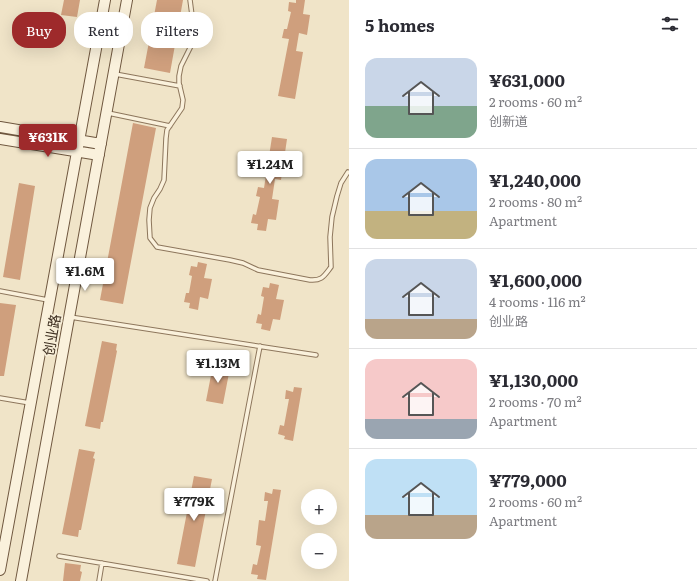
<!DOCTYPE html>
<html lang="en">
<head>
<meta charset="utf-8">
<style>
  :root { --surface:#fff; --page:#f7f7f7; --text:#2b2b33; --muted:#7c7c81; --line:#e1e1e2; --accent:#9e2a2b }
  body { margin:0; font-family:Literata,"Noto Sans SC",serif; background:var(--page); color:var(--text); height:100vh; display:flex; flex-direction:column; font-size:15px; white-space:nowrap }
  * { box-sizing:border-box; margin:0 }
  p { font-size:13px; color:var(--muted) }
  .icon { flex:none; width:22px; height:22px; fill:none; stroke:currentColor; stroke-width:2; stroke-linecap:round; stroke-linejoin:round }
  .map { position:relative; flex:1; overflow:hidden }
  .details { display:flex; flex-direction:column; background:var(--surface); width:348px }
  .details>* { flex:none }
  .top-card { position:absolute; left:12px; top:12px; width:277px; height:36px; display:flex; gap:8px }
  .fabs { position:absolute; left:301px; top:489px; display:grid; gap:8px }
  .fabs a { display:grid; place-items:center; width:36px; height:36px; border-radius:50%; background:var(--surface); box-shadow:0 4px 16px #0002; font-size:20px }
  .price { position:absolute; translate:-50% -34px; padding:0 9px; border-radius:4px; background:#fff; color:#222; font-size:13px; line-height:26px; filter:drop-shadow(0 1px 2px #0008) }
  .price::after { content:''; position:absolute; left:50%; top:24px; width:12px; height:9px; margin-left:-6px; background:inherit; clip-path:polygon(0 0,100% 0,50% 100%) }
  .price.selected { background:var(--accent); color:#fff }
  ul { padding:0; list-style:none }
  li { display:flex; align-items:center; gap:12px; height:100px; padding:0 16px }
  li+li { border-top:1px solid var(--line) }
  li span { display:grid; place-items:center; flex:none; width:112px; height:80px; border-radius:12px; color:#555 }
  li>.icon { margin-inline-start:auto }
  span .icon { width:48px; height:48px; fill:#fffc; stroke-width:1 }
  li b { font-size:17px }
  h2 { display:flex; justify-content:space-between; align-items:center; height:48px; padding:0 16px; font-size:17px }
  .chip { padding:0 14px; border-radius:16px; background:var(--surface); box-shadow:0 4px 16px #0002; font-size:14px; line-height:36px }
  .chip.selected { background:var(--accent); color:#fff }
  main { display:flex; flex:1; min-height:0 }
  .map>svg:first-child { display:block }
</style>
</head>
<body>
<main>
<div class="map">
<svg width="349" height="581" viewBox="0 0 349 581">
  <rect width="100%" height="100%" fill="#f0e4c8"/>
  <!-- building -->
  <path fill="#cf9f7d" d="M64 0H80L77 17 61 15Z
    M157 0H183L170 73 144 68Z
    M296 0H305L303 14 310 15 307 35 299 33 296 51 303 52 295 99 278 96 289 39 282 38 284 29H287L291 12 288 11 289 2 296 3Z
    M133 123 156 128 123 304 100 300Z
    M272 137 287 139 281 180 275 179 272 199 279 200 276 220 268 219 266 231 257 230 258 224 251 223 253 214 256 215 260 197 256 196 258 187 264 188Z
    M19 183 35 186 20 280 3 277Z
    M198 262 207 264 204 278 212 279 208 299 200 297 198 310 189 308 190 303 184 302 186 293H189L192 276 189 275 191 266 197 267Z
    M270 283 279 285 276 299 284 300 280 320 273 319 270 331 261 329 262 324 256 323 258 314 261 315 264 297 261 296 263 287 269 288Z
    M0 303 16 305 4 376H0Z
    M102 341 117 344 116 350 117 351 103 422H101L100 429 85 426Z
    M213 365 230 368 223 404 206 401Z
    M294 387 302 388 293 441 284 439 285 436 278 434 280 425 284 426 289 399H285L286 390 293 392Z
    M79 449 95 452 93 458 95 459 81 530H79L78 537 62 534Z
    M194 476 212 479 195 567 177 564Z
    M273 489 281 490 266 580 257 579 258 575 251 574 253 564 257 565 261 546 256 545 259 520 265 521 268 501H264L265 492 272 494Z
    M65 563 81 565 80 571 82 572 80 581H63Z"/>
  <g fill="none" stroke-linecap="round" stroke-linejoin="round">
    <defs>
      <path id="lane" d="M190 0 193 23V35L191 46 181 66 179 76V83L183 100 182 108 167 130 166 138 164 180 160 189 154 198 150 208 149 220 150 238 157 247 230 260 243 263 258 270 310 280C322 281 324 276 331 267L330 237 332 217 337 196 341 183 348 172
        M115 74 180 86
        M108 113 170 126
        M0 291 48 300
        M70 317 316 355
        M0 398 30 403
        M59 556 207 581
        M99 581 102 563
        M215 581 260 346"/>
      <path id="secondary" d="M0 127 101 144
        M0 139 99 155
        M0 570 105 0
        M21 581 127 0"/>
    </defs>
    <!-- lane casing -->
    <use href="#lane" stroke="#8d765c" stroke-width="5.5"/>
    <!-- secondary casing -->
    <use href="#secondary" stroke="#6f573f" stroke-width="12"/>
    <!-- lane -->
    <use href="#lane" stroke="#faf1dc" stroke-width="3.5"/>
    <!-- secondary -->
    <use href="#secondary" stroke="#faf1dc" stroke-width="10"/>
  </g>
  <g text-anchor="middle" stroke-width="3.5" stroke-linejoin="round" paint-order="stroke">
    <!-- street labels -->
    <g font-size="14" fill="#3d2e20" stroke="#f7eed8">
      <text transform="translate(52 335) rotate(-80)" y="5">创业路</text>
    </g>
  </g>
</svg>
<div class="fabs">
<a>+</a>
<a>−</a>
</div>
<b class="price selected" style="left:48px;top:158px">¥631K</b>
<b class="price" style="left:270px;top:185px">¥1.24M</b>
<b class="price" style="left:85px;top:292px">¥1.6M</b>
<b class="price" style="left:218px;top:384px">¥1.13M</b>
<b class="price" style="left:194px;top:522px">¥779K</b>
<div class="top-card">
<a class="chip selected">Buy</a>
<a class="chip">Rent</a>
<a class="chip">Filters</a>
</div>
</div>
<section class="details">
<h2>5 homes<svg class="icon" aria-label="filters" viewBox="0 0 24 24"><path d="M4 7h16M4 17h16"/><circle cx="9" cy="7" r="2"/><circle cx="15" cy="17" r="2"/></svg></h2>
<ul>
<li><span style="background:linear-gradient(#c9d6e8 60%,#7fa58c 0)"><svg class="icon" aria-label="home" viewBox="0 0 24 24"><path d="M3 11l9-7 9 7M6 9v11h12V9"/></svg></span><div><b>¥631,000</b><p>2 rooms · 60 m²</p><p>创新道</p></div></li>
<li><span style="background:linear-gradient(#a9c7e8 65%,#c2b280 0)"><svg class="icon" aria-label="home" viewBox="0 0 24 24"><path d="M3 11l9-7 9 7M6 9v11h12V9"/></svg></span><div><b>¥1,240,000</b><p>2 rooms · 80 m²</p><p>Apartment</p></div></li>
<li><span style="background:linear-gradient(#c9d6e8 75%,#b9a48a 0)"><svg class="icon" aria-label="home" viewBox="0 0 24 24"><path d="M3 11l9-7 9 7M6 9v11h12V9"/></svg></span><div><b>¥1,600,000</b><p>4 rooms · 116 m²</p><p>创业路</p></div></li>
<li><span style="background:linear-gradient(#f6c9c9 75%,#9aa5b1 0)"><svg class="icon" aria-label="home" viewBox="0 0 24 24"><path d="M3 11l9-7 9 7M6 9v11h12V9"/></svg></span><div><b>¥1,130,000</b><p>2 rooms · 70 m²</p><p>Apartment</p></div></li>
<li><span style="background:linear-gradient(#bfe0f5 70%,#b9a48a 0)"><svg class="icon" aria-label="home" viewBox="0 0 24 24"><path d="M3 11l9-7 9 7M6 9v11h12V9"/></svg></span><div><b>¥779,000</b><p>2 rooms · 60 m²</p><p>Apartment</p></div></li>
</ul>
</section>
</main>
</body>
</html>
